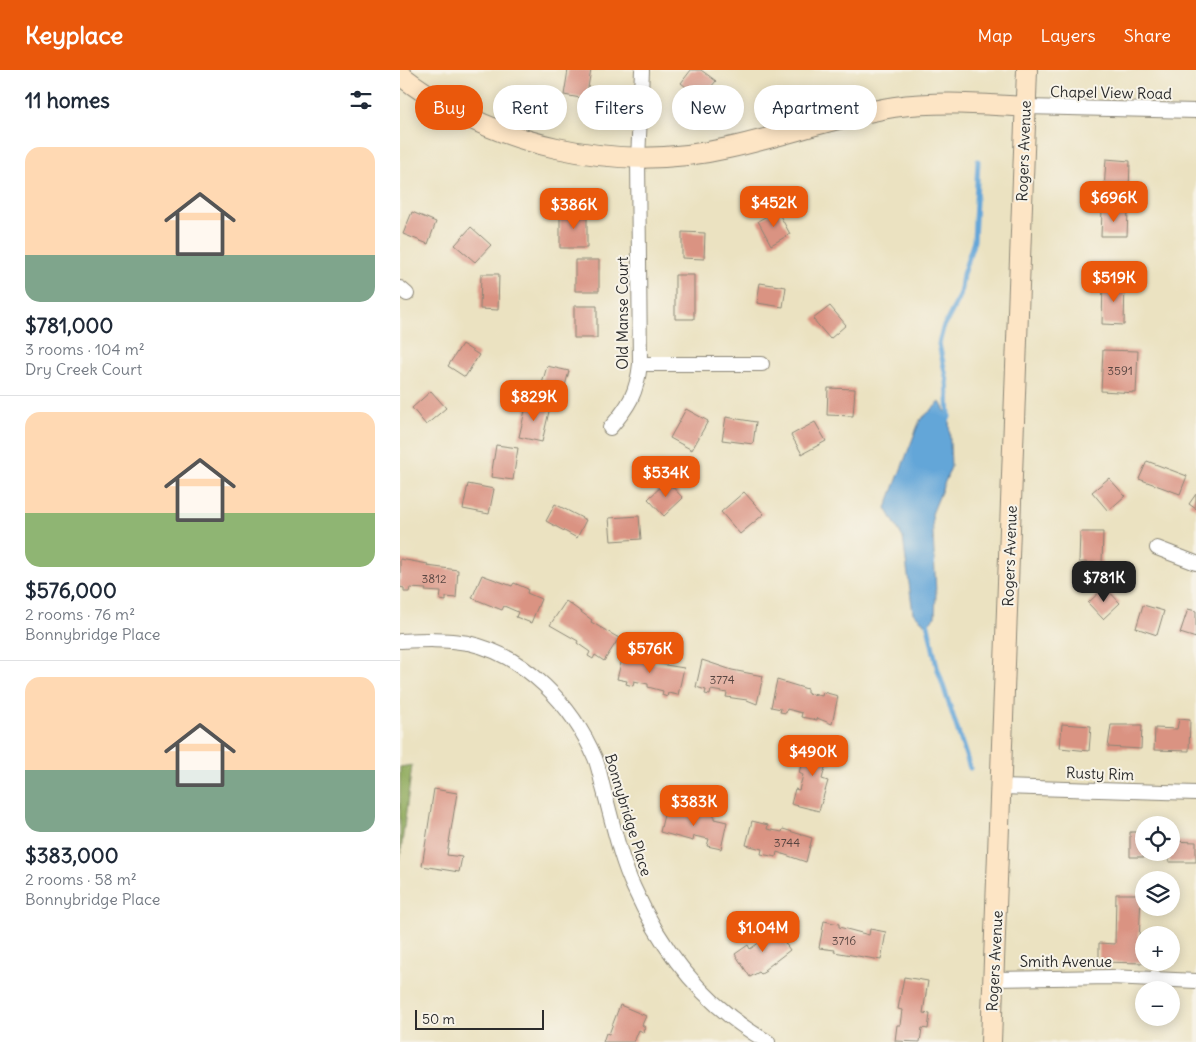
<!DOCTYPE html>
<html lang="en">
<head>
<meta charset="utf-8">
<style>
  :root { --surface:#fff; --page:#f6f6f7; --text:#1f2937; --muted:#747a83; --line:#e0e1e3; --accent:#ea580c }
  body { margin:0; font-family:Delius,sans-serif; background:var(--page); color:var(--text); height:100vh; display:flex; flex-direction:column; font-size:19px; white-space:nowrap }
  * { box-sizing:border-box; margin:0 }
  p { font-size:16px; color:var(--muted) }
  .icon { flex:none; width:28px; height:28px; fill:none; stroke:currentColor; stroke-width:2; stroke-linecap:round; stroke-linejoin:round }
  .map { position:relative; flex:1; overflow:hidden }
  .drawer { display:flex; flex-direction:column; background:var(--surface); width:400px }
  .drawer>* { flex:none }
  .hud { position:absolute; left:15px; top:15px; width:475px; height:45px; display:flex; gap:10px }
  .buttons { position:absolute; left:735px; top:746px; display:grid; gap:10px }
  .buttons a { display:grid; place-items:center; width:45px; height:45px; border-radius:50%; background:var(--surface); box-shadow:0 2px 12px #0003; font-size:25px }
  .scale { position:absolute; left:15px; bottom:12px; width:129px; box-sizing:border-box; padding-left:5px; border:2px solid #2b2b2b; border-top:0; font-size:14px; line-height:18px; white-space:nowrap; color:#2b2b2b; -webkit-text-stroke:4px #f7f3e8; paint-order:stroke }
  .price { position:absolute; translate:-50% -42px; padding:0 11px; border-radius:10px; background:var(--accent); color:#fff; font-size:16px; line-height:32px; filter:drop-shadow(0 1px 2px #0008) }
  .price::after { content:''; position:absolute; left:50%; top:30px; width:15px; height:11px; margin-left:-8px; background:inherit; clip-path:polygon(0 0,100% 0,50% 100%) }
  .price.on { background:#222; color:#fff }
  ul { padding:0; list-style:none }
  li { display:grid; align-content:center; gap:10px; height:265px; padding:0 25px }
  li+li { border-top:1px solid var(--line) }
  li span { display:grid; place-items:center; height:155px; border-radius:15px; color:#555 }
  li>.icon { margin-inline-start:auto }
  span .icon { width:90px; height:90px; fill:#fffc; stroke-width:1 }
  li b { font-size:21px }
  h2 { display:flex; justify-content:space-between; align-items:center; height:60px; padding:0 25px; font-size:21px }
  .pill { padding:0 18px; border-radius:22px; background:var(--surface); box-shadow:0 2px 12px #0003; font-size:18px; line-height:45px }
  .pill.on { background:var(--accent); color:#fff }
  header { display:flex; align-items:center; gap:30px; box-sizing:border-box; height:70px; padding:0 25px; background:var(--accent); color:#fff }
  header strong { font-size:24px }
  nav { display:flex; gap:28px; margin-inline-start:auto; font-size:18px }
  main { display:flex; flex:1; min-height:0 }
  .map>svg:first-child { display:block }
</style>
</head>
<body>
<header>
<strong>Keyplace</strong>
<nav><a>Map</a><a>Layers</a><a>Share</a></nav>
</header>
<main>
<section class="drawer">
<h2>11 homes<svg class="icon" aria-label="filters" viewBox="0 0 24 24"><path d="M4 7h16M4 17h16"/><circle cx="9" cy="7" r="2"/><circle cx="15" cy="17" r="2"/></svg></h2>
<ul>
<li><span style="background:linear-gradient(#ffd9b3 70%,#7fa58c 0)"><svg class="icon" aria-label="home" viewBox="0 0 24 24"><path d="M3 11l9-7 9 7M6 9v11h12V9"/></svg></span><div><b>$781,000</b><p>3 rooms · 104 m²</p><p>Dry Creek Court</p></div></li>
<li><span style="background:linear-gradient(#ffd9b3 65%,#8fb573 0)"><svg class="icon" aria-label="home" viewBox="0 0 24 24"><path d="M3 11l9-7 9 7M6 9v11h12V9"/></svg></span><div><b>$576,000</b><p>2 rooms · 76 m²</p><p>Bonnybridge Place</p></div></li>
<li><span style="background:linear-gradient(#ffd9b3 60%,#7fa58c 0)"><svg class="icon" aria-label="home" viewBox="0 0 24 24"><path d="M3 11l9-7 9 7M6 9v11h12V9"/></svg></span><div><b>$383,000</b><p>2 rooms · 58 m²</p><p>Bonnybridge Place</p></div></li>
</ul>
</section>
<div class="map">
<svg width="796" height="972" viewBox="0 0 796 972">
  <rect width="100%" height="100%" fill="#f7f3e8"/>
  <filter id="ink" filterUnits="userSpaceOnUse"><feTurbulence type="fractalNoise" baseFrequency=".02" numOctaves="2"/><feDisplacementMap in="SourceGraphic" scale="10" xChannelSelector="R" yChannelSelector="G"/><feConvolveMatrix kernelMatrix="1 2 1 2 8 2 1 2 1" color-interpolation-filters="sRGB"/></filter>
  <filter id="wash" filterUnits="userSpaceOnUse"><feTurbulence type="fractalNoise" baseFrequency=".0096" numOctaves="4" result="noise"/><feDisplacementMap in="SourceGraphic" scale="20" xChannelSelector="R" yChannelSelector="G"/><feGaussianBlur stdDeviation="1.12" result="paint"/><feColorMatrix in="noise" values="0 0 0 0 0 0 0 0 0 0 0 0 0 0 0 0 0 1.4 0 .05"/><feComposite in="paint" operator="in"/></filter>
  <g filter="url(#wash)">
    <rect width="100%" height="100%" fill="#ebe2c1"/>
    <!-- forest -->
    <path fill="#8faa5c" stroke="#5d6a44" d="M12 695 0 789V697Z"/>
    <!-- water -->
    <path fill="#63a6d8" stroke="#476882" d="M540 332 549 347 551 397 532 444 536 523 535 547 527 555 513 543 503 468 486 438 520 350Z"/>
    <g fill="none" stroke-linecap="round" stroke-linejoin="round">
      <!-- stream -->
      <path stroke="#63a6d8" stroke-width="5" d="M546 353 549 347 547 311 539 274 543 258 560 226 563 204 574 171 578 91
        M527 551 537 597 570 698"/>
    </g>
    <g id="blocks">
      <!-- building -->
      <path fill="#da9382" d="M168 0H191L186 29 164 25Z
        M291 0H301L316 11 301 29 281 13Z
        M706 89 730 91 729 122 704 121Z
        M377 140 390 164 371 175 358 151Z
        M702 140 728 141 727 166H701Z
        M160 141H187V178H160Z
        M12 142 36 152 28 174 3 164Z
        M71 157 91 175 75 192 55 175Z
        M282 162 305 163 304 189 282 188Z
        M175 190H199V221H175Z
        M81 204H99L98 240 80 239Z
        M275 205H294V249H275Z
        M703 212H725L724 255 702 254Z
        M360 213 386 217 383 237 357 233Z
        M174 236H197V268H174Z
        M430 236 446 255 430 269 413 249Z
        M62 274 79 285 65 307 48 296Z
        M703 280 738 281 736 323 701 321Z
        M147 296 169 301 162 327 140 321Z
        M428 318 455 319 453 346 427 345Z
        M31 321 46 338 26 355 12 338Z
        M127 332 150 337 142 372 119 367Z
        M286 339 308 351 292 380 270 368Z
        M326 347 356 352 353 374 322 370Z
        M415 352 426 371 402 384 391 365Z
        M96 375 118 378 113 410 91 407Z
        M747 391 787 406 780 424 739 409Z
        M709 408 725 426 708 441 692 422Z
        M267 411 283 428 264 446 248 429Z
        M68 414 94 419 89 444 63 439Z
        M344 422 364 444 340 464 321 442Z
        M796 424V439L789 434Z
        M155 434 186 450 177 468 146 451Z
        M239 446 241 469 211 471 209 448Z
        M680 462H703L702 493 679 492Z
        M0 489 28 494 27 496 58 500 56 528 46 527V531L40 530 41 522 25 521 26 519 10 518 9 522H4V518L0 517Z
        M82 505 112 516 114 513 128 519 127 523 141 529 131 553 116 547 118 542 104 536 102 540 72 528Z
        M705 517 720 533 703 549 688 533Z
        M166 531 192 550 191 552 219 568 204 591 195 585 193 589 188 586 190 582 177 573 178 571 150 555Z
        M743 535 764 541 757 565 736 558Z
        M788 539 796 541V568L780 563Z
        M224 581 254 590 253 593 284 598 278 625 268 623 267 627 262 625 263 621 248 617V614L234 611 233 616 226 614 227 611 217 609Z
        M302 590 332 600 363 606 357 634 347 630 326 627 327 623 311 620 310 625 305 624 306 620 296 617Z
        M377 610 407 619V623L422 626 423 622 438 626 432 654 417 648V650L401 647 402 643 387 639 386 643 380 642 381 639 371 637Z
        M779 649 790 650 789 681 754 680 755 658 777 659Z
        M662 654 691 656 689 681 660 678Z
        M711 655H742L741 679 708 677Z
        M408 673 435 680 431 695 426 694 422 709 428 711 419 741 391 734 395 719 399 720 403 705 399 703 403 688 405 689Z
        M34 719 57 723 47 785 62 787 59 802 22 796Z
        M266 736 282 740V743L298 747 299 742 314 745V749L327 752 321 779 307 776 309 769 294 766 293 771 260 762Z
        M352 751 368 755 367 759 382 762 383 759 412 768 406 792 377 782 376 787 361 784 362 779 346 775Z
        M730 762H744V782H762V787H730Z
        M771 771 796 772V792H769Z
        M716 824H741L739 873H744V893L699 892V873L715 874Z
        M424 851 439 854V857L469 865 470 859 486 862 481 890 434 882 435 880 419 878Z
        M373 856 390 880 364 900 366 901 361 904 359 902 350 907 335 884 348 875 350 879 363 870 360 865Z
        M504 907 528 911 523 943 530 944 528 959 522 958 520 972 495 971 497 955H500L502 940 498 939Z
        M220 935 246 946 242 955 245 957 243 962 239 960 234 972H203L206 963 209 964Z"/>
    </g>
  </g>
  <g filter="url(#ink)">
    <use href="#blocks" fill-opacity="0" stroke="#8b8676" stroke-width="1"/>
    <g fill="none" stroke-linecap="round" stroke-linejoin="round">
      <defs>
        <path id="street" d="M626 37 796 41
          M0 218 7 224
          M240 294H362
          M210 358C229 336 237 323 240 294L238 89 242 0
          M757 478 796 493
          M0 571C23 570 45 569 68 573 125 585 173 636 195 688 199 698 201 710 204 721 213 754 220 788 234 818 263 883 306 937 368 972
          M603 717 796 723
          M595 909 711 907 796 911"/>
        <path id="secondary" d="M0 5C92 76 215 104 328 78 383 66 438 46 494 37 537 31 582 34 626 37
          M591 972 627 0"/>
      </defs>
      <!-- street casing -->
      <use href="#street" stroke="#8b8676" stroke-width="16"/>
      <!-- secondary casing -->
      <use href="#secondary" stroke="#8b8676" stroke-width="22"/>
      <!-- street -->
      <use href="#street" stroke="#fff" stroke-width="14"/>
      <!-- secondary -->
      <use href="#secondary" stroke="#fde5c5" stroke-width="20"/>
    </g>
  </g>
  <g text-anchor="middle" stroke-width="4" stroke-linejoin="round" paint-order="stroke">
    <!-- number labels -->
    <g font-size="12" fill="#574541">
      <text x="720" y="305">3591</text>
      <text x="34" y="513">3812</text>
      <text x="322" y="614">3774</text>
      <text x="387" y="777">3744</text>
      <text x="444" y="875">3716</text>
    </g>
    <!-- street labels -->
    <g font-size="15" fill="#2b2b2b" stroke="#f7f3e8">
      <text transform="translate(711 23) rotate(1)" y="5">Chapel View Road</text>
      <text transform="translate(624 81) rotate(-88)" y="5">Rogers Avenue</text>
      <text transform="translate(223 243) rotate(-90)" y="5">Old Manse Court</text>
      <text transform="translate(610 486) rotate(-88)" y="5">Rogers Avenue</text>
      <text transform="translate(700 704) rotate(2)" y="5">Rusty Rim</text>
      <text transform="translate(228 745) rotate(73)" y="5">Bonnybridge Place</text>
      <text transform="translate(595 891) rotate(-87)" y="5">Rogers Avenue</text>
      <text x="666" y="897">Smith Avenue</text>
    </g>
  </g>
</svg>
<div class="buttons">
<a><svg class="icon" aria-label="locate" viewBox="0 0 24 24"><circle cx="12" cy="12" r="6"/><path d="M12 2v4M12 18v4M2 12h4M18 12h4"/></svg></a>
<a><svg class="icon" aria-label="layers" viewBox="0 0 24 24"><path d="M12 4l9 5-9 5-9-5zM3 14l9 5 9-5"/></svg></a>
<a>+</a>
<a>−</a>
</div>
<div class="scale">50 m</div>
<b class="price" style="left:714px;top:153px">$696K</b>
<b class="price" style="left:374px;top:158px">$452K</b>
<b class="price" style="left:174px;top:160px">$386K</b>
<b class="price" style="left:714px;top:233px">$519K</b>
<b class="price" style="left:134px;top:352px">$829K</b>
<b class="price" style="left:266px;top:428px">$534K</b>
<b class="price on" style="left:704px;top:533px">$781K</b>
<b class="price" style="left:250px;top:604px">$576K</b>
<b class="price" style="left:413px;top:707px">$490K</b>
<b class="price" style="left:294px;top:757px">$383K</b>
<b class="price" style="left:363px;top:883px">$1.04M</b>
<div class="hud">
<a class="pill on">Buy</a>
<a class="pill">Rent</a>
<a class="pill">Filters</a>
<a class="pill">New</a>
<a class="pill">Apartment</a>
</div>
</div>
</main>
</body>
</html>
